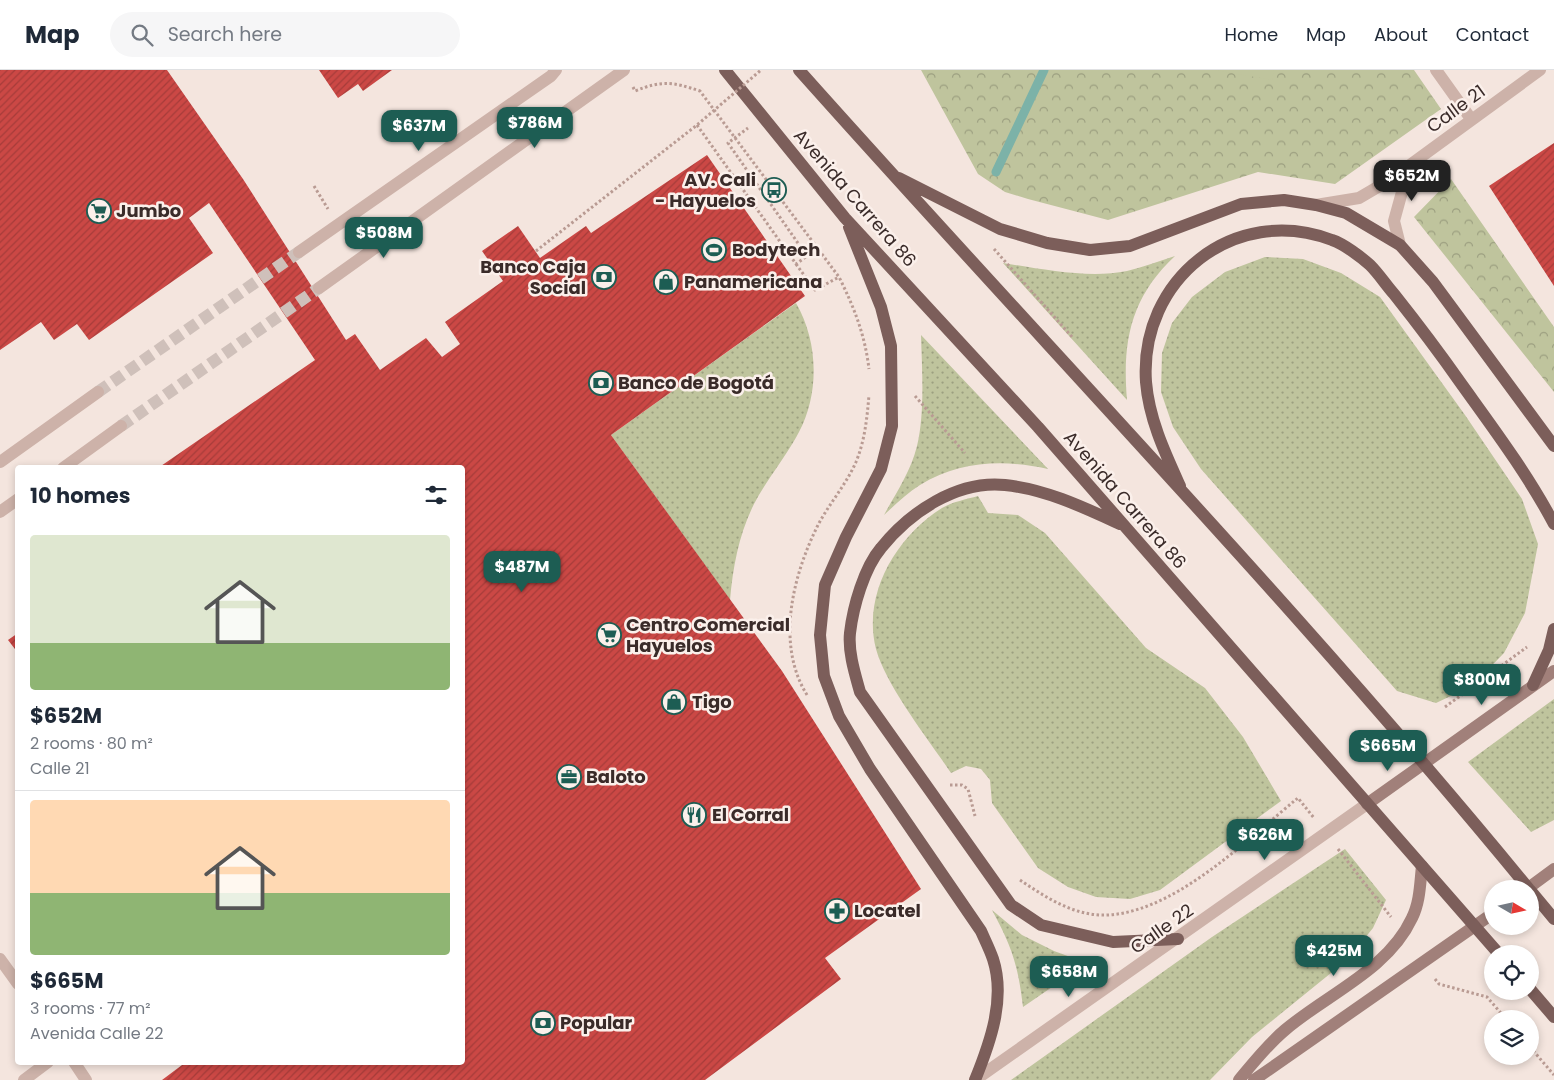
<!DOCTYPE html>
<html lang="en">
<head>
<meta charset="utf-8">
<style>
  :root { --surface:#fff; --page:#f6f6f7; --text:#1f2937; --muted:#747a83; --line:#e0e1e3; --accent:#1d5d53 }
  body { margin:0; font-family:Poppins,sans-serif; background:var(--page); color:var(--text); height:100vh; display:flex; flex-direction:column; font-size:19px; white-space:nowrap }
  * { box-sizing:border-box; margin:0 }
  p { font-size:16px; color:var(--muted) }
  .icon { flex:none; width:28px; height:28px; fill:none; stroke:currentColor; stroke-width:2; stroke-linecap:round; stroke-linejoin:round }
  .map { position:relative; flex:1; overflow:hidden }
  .side { position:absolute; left:15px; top:395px; width:450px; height:600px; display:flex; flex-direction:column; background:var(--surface); border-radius:5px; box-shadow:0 2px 8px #0003 }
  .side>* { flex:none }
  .needle { width:32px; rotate:99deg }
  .buttons { position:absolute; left:1484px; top:810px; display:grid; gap:10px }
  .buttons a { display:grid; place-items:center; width:55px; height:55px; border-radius:50%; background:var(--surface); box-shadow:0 2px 8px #0003; font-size:25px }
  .price { position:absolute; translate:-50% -42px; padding:0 11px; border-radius:10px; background:var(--accent); color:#fff; font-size:16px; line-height:32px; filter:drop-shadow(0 1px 2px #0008) }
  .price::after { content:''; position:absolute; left:50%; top:30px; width:15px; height:11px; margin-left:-8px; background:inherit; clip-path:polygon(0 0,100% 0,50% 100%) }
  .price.on { background:#222; color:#fff }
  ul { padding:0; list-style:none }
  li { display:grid; align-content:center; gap:10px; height:265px; padding:0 15px }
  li+li { border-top:1px solid var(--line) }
  li span { display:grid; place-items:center; height:155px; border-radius:5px; color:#555 }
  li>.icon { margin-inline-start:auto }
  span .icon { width:90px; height:90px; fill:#fffc; stroke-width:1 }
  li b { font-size:21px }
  h2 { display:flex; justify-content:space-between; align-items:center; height:60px; padding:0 15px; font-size:21px }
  header { display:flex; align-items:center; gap:30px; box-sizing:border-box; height:70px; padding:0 25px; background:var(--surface); border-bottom:1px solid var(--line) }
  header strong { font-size:24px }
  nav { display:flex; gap:28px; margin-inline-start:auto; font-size:18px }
  .search { width:350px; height:45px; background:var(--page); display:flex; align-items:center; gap:12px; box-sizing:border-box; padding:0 18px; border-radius:28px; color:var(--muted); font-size:19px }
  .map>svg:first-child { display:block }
</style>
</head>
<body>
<header>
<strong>Map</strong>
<div class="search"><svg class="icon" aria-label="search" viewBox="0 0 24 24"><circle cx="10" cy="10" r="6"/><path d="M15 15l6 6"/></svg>Search here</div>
<nav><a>Home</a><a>Map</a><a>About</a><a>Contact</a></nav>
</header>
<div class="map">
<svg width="1554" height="1010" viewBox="0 0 1554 1010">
  <defs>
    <pattern id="grass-dots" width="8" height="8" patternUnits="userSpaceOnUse" patternTransform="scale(1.25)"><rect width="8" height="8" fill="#bfc49d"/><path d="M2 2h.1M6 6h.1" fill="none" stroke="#9c9f80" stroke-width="1.8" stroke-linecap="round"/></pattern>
    <pattern id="forest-crowns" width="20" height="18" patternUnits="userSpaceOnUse" patternTransform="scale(1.25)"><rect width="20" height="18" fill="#bfc49d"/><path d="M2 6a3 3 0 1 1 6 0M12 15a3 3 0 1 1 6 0" fill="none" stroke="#9c9f80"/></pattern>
    <pattern id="building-hatch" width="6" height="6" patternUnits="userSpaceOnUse" patternTransform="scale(1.25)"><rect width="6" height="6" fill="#cb4845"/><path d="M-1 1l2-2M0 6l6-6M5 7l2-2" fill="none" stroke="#a63c3a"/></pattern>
  </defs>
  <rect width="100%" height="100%" fill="#f4e5de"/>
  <!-- grass -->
  <path fill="url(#grass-dots)" d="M1175 186C1131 227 1122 271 1127 330L1003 193C1041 199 1089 209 1127 201 1143 197 1159 191 1175 186Z
    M1265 187 1303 189 1341 203 1380 227 1465 345 1522 429 1538 474 1525 543 1504 583 1472 616 1436 633 1397 621 1201 399 1173 357 1161 322 1162 283 1172 253 1192 227 1225 202Z
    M796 233C818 271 820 322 799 362 786 387 767 409 754 434 739 464 733 496 730 530L611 365Z
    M921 265 1048 399C1003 389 960 391 920 415 907 423 895 435 884 445 896 423 911 401 917 376 925 343 922 300 921 265Z
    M978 426 988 443 1018 445 1045 463 1146 578 1205 618 1243 667 1281 731 1160 820 1130 829 1096 827 1068 817 1038 798 992 733 990 710 981 699 966 696 951 703C929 670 886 616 876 579 862 524 896 467 942 438 952 432 967 429 978 426Z
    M1554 629V750L1531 762 1468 692Z
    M1345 779 1386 830 1373 858 1347 890 1252 967 1210 1010H1011L1212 867Z
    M992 840 1022 865 1054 881 1087 893 1023 937C1018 895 1012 877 992 840Z"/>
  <!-- forest -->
  <path fill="url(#forest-crowns)" d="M921 0H1414L1441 39 1335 114 1258 102 1108 150 1028 129 1005 122 978 104Z
    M1451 109 1554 257V322L1414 147Z"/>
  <!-- pitch -->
  <path fill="#bfc49d" d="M1215 0H1274L1272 10Z"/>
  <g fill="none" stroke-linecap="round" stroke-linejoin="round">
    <!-- stream -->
    <path stroke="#7cb2a8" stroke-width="9" d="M996 102 1044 0"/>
  </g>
  <!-- building -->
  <path fill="url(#building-hatch)" d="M0 0H167L243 109 346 270 355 264 380 300 426 268 442 287 460 274 445 252 503 211 482 181 518 156 540 188 586 156 591 163 707 85 805 226 611 365 782 601 921 819 825 888 841 909 705 1010H162L186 992H462V398H158L315 290 209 133 189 148 213 183 89 270 77 254 54 270 41 252 0 280Z
    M319 0H392L363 21 358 14 338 28Z
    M1554 73V216L1489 116Z
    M18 563V583L8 570Z"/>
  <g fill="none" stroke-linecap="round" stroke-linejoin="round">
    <!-- street-tunnel -->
    <path stroke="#cfc0ba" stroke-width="12" stroke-dasharray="12 6" stroke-linecap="butt" d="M98 322 299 182
      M121 356 319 218"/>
    <!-- path -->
    <path stroke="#b99b93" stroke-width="3" stroke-dasharray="2.5 2.5" stroke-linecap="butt" d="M633 17 635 21C662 10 673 12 700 21L839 207C854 237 865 265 869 299
      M697 55 796 194 807 186 728 73 748 58
      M314 116 328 139
      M994 179 1073 268
      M796 194 815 220 839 207
      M915 326 965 383
      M807 625C776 575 792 508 817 457 828 435 846 415 856 392 865 370 867 348 869 325
      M1445 637 1527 577
      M950 715H962L968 719 975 746
      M1338 779 1391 847
      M1020 810C1044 826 1069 843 1099 845 1170 848 1246 770 1298 728L1314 748
      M1435 909 1439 914 1487 927 1506 949
      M1530 977 1554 1005"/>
    <!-- street -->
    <path stroke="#cdb2a9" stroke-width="12" d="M1436 0 1471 49
      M1316 135 1359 128 1388 111 1540 0
      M1400 175 1394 151 1405 111 1415 95
      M299 182 551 6 556 0
      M319 218 624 0
      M0 392 98 322
      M63 398 121 356
      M0 442 18 429
      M0 889 18 914
      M74 992 86 1010
      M24 1010 48 992
      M975 1010 1367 734"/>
    <!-- secondary -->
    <path stroke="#a1807a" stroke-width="12" d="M1367 734 1554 601
      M1527 819 1554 799
      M1239 1010C1253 993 1268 974 1285 960 1327 924 1388 900 1412 848 1420 832 1420 814 1422 796
      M1254 1010 1492 844"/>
    <!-- primary -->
    <path stroke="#7c5e5a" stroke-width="12" d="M725 0 845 148 1038 357 1499 884
      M799 0C1042 273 1297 536 1529 819
      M899 108 1000 159 1047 173 1090 180 1130 176 1241 134 1284 130 1316 135 1346 143 1400 175 1433 212 1554 376
      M849 157 881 237 891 276 892 356 881 399 846 467 825 515 820 565 824 606 839 646 870 699 981 861C985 870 990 880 993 889 1006 929 990 973 975 1010
      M1180 416C1165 383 1149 349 1146 312 1139 210 1234 133 1332 170 1344 174 1361 187 1370 195 1379 204 1386 215 1394 224 1417 253 1439 282 1460 312 1493 358 1527 403 1554 454
      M1120 454C1083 437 1045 419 1005 415 957 410 910 442 881 478 864 498 853 537 850 563 848 582 855 604 860 622L1011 835 1041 855 1113 872 1178 869
      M1533 615 1549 580 1554 559
      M1530 820 1554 849
      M1530 919 1554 947"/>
    <!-- path-bridge -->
    <path stroke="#b99b93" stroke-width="3" stroke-dasharray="2.5 2.5" stroke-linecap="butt" d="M536 181 697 55 761 0"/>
  </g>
  <!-- icons -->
  <defs>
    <symbol id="bus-ring" viewBox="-11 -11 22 22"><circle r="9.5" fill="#fbf0eb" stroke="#1d5d53" stroke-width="1.5"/><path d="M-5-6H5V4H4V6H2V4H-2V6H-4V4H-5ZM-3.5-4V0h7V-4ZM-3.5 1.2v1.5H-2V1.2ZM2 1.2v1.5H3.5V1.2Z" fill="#1d5d53"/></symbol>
    <symbol id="supermarket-ring" viewBox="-11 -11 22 22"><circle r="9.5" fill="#fbf0eb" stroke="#1d5d53" stroke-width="1.5"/><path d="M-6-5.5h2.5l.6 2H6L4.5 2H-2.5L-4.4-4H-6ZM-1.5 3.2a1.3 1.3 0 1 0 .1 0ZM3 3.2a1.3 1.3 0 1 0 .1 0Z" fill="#1d5d53"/></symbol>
    <symbol id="stadium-ring" viewBox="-11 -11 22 22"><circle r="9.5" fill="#fbf0eb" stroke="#1d5d53" stroke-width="1.5"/><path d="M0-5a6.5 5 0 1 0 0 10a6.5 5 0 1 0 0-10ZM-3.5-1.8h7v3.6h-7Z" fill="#1d5d53"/></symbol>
    <symbol id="bank-ring" viewBox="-11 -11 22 22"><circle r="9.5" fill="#fbf0eb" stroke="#1d5d53" stroke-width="1.5"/><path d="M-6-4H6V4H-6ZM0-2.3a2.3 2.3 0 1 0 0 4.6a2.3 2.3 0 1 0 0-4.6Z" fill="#1d5d53"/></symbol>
    <symbol id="shop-ring" viewBox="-11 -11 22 22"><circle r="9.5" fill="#fbf0eb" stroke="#1d5d53" stroke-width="1.5"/><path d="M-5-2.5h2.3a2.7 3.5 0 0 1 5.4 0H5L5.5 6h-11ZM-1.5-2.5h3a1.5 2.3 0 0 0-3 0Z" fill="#1d5d53"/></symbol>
    <symbol id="office-ring" viewBox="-11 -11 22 22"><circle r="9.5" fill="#fbf0eb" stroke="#1d5d53" stroke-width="1.5"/><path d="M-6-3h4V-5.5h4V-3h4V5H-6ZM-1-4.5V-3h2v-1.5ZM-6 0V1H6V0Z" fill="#1d5d53"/></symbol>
    <symbol id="restaurant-ring" viewBox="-11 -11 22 22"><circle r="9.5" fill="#fbf0eb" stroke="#1d5d53" stroke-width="1.5"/><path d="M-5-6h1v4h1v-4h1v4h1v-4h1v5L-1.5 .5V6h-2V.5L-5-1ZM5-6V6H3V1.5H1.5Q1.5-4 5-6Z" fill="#1d5d53"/></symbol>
    <symbol id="pharmacy-ring" viewBox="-11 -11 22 22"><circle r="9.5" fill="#fbf0eb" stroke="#1d5d53" stroke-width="1.5"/><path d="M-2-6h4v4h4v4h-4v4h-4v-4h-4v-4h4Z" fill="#1d5d53"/></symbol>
  </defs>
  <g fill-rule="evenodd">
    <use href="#bus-ring" x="760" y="106" width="28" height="28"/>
    <use href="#supermarket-ring" x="85" y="127" width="28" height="28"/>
    <use href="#stadium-ring" x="700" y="166" width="28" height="28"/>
    <use href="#bank-ring" x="590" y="193" width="28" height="28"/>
    <use href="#shop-ring" x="652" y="198" width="28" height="28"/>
    <use href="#bank-ring" x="587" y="299" width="28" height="28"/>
    <use href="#supermarket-ring" x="595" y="551" width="28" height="28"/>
    <use href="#shop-ring" x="660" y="618" width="28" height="28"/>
    <use href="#office-ring" x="555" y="693" width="28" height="28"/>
    <use href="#restaurant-ring" x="680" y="731" width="28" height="28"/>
    <use href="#pharmacy-ring" x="823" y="827" width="28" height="28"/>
    <use href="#bank-ring" x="529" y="939" width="28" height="28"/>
  </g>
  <g text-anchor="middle" stroke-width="5" stroke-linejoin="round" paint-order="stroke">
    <!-- street labels -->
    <g font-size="18" fill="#3a2b29" stroke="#fbf0eb">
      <text transform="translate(1456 39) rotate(-36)" y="6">Calle 21</text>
      <text transform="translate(855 128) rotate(49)" y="6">Avenida Carrera 86</text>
      <text transform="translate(1125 430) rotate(49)" y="6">Avenida Carrera 86</text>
      <text transform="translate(1162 859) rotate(-35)" y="6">Calle 22</text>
    </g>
    <!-- poi labels -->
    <g font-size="18" font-weight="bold" fill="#3a2b29" stroke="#fbf0eb" text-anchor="start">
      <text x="756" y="116" text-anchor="end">AV. Cali<tspan x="756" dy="21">- Hayuelos</tspan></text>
      <text x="116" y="147">Jumbo</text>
      <text x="732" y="186">Bodytech</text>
      <text x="586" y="203" text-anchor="end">Banco Caja<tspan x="586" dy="21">Social</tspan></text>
      <text x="684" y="218">Panamericana</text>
      <text x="618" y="319">Banco de Bogotá</text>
      <text x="626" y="561">Centro Comercial<tspan x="626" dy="21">Hayuelos</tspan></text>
      <text x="692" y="638">Tigo</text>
      <text x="586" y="713">Baloto</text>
      <text x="712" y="751">El Corral</text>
      <text x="854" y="847">Locatel</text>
      <text x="560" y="959">Popular</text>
    </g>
  </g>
</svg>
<div class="buttons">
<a><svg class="needle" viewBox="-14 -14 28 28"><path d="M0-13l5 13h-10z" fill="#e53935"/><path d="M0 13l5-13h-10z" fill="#747a83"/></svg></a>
<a><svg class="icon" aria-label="locate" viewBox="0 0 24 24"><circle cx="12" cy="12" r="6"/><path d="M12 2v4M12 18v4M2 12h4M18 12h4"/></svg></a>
<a><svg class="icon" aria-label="layers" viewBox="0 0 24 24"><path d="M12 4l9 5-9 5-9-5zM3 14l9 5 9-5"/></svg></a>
</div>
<b class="price" style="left:535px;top:79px">$786M</b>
<b class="price" style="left:419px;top:82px">$637M</b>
<b class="price on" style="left:1412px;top:132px">$652M</b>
<b class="price" style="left:384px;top:189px">$508M</b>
<b class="price" style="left:522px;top:523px">$487M</b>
<b class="price" style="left:1482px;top:636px">$800M</b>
<b class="price" style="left:1388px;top:702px">$665M</b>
<b class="price" style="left:1265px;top:791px">$626M</b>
<b class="price" style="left:1334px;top:907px">$425M</b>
<b class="price" style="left:1069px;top:928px">$658M</b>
<section class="side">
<h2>10 homes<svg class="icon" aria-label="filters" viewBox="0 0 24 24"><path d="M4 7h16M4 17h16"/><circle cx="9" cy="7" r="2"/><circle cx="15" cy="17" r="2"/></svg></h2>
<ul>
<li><span style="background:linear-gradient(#dfe7d0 70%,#8fb573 0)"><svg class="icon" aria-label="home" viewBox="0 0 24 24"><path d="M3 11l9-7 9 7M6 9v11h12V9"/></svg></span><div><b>$652M</b><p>2 rooms · 80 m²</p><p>Calle 21</p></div></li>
<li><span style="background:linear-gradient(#ffd9b3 60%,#8fb573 0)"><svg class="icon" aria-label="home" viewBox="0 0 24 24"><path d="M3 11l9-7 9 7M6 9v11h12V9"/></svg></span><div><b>$665M</b><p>3 rooms · 77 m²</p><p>Avenida Calle 22</p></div></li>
</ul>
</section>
</div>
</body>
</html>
